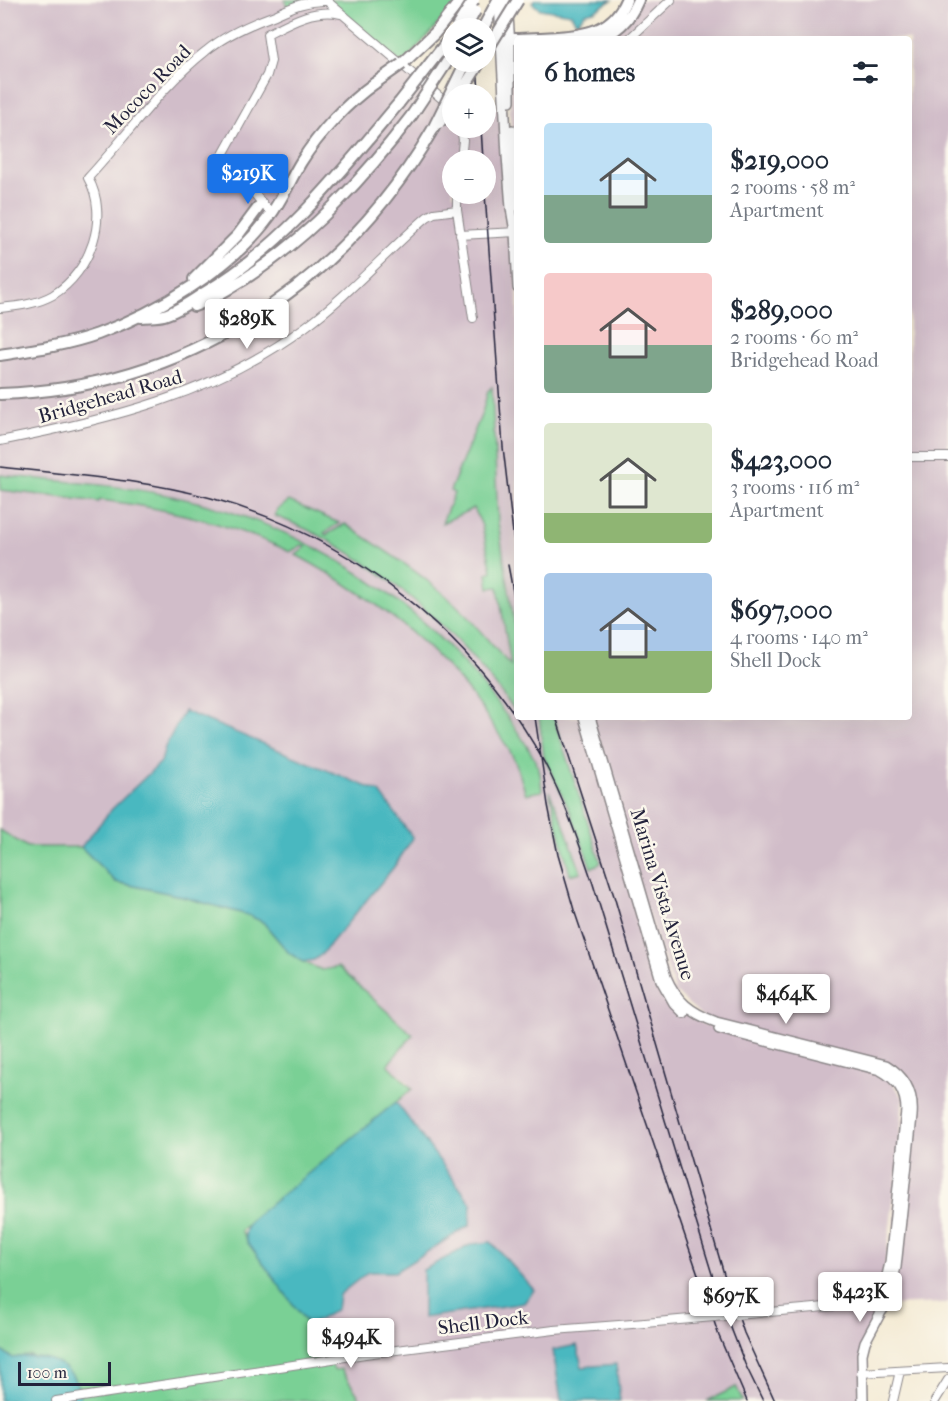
<!DOCTYPE html>
<html lang="en">
<head>
<meta charset="utf-8">
<style>
  :root { --surface:#fff; --page:#f6f6f7; --text:#1f2937; --muted:#747a83; --accent:#1a73e8 }
  body { margin:0; font-family:"IM FELL French Canon",serif; background:var(--page); color:var(--text); height:100vh; display:flex; flex-direction:column; font-size:22px; white-space:nowrap }
  * { box-sizing:border-box; margin:0 }
  p { font-size:20px; color:var(--muted) }
  .icon { flex:none; width:33px; height:33px; fill:none; stroke:currentColor; stroke-width:2; stroke-linecap:round; stroke-linejoin:round }
  .map { position:relative; flex:1; overflow:hidden }
  .drawer { position:absolute; left:514px; top:36px; width:398px; height:684px; display:flex; flex-direction:column; background:var(--surface); border-radius:6px; box-shadow:0 6px 24px #0002 }
  .drawer>* { flex:none }
  .controls { position:absolute; left:442px; top:18px; display:grid; gap:12px }
  .controls a { display:grid; place-items:center; width:54px; height:54px; border-radius:50%; background:var(--surface); box-shadow:0 6px 24px #0002; font-size:30px }
  .scale { position:absolute; left:18px; bottom:15px; width:93px; box-sizing:border-box; padding-left:6px; border:3px solid #22223b; border-top:0; font-size:16px; line-height:21px; white-space:nowrap; color:#22223b; -webkit-text-stroke:4px #fbf7ec; paint-order:stroke }
  .price { position:absolute; translate:-50% -51px; padding:0 14px; border-radius:6px; background:#fff; color:#222; font-size:20px; line-height:39px; filter:drop-shadow(0 2px 3px #0008) }
  .price::after { content:''; position:absolute; left:50%; top:36px; width:18px; height:14px; margin-left:-9px; background:inherit; clip-path:polygon(0 0,100% 0,50% 100%) }
  .price.on { background:var(--accent); color:#fff }
  ul { padding:0; list-style:none }
  li { display:flex; align-items:center; gap:18px; height:150px; padding:0 30px }
  li span { display:grid; place-items:center; flex:none; width:168px; height:120px; border-radius:6px; color:#555 }
  li>.icon { margin-inline-start:auto }
  span .icon { width:72px; height:72px; fill:#fffc; stroke-width:1 }
  li b { font-size:26px }
  h2 { display:flex; justify-content:space-between; align-items:center; height:72px; padding:0 30px; font-size:26px }
  .map>svg:first-child { display:block }
</style>
</head>
<body>
<div class="map">
<svg width="948" height="1401" viewBox="0 0 948 1401">
  <rect width="100%" height="100%" fill="#fbf7ec"/>
  <filter id="ink" filterUnits="userSpaceOnUse"><feTurbulence type="fractalNoise" baseFrequency=".0167" numOctaves="2"/><feDisplacementMap in="SourceGraphic" scale="12" xChannelSelector="R" yChannelSelector="G"/><feConvolveMatrix kernelMatrix="1 2 1 2 8 2 1 2 1" color-interpolation-filters="sRGB"/></filter>
  <filter id="wash" filterUnits="userSpaceOnUse"><feTurbulence type="fractalNoise" baseFrequency=".008" numOctaves="4" result="noise"/><feDisplacementMap in="SourceGraphic" scale="24" xChannelSelector="R" yChannelSelector="G"/><feGaussianBlur stdDeviation="1.35" result="paint"/><feColorMatrix in="noise" values="0 0 0 0 0 0 0 0 0 0 0 0 0 0 0 0 0 1.4 0 .05"/><feComposite in="paint" operator="in"/></filter>
  <g filter="url(#wash)">
    <rect width="100%" height="100%" fill="#f4ebd5"/>
    <!-- industrial -->
    <path fill="#d1bdc9" fill-rule="evenodd" d="M0 0H285L288 9 327 1 453 107V128H486V107H505L515 229 517 210 510 114V46L517 45 518 717H584L682 1012 703 1024 887 1074 906 1103 880 1305 865 1342 863 1401H743L736 1387 707 1401H362L341 1369 81 1399 321 1345 245 1228 400 1095 409 1083 388 1064 322 970 303 962 289 953 263 922 81 847H27L0 830ZM453 160H486V194H453Z
      M638 0H948V1303L886 1305 890 1294 904 1080 704 1018 671 988 590 717H909V39H596Z"/>
    <!-- green -->
    <path fill="#7ad095" stroke="#4e7968" stroke-width="1.5" d="M285 0H461L402 64 327 1 288 9Z
      M492 387 498 522 517 639V714C458 630 372 552 275 516L277 510 289 501 339 523 324 533 326 535 345 524C383 549 421 573 455 604 475 623 492 646 511 666L498 587 489 588 487 574 492 571 482 526 474 508 442 523 454 493 450 491 482 413 488 391Z
      M0 475C56 481 112 484 167 495 289 520 401 585 480 682 500 707 527 740 539 769 541 776 541 784 542 791L526 794C522 783 519 770 514 759 508 747 500 736 492 724 445 650 373 596 296 555L306 547 302 545 290 552C230 523 167 508 100 500L99 502 0 490Z
      M539 717H553L555 722 601 863 591 868 571 813 544 757Z
      M549 791 563 822 581 872 570 875Z
      M0 830 27 847H81L116 882 172 894 248 915 263 922 289 953 303 962 322 970 338 967 413 1035 388 1064 412 1089 241 1231 309 1326 334 1370 341 1369 362 1401H81L76 1382 30 1355 13 1358 0 1350Z
      M736 1386 743 1401H707L736 1387Z"/>
    <!-- water -->
    <path fill="#49b8c0" stroke="#366d7e" stroke-width="1.5" d="M534 0H612L594 11 585 13 578 22 575 21 571 14 540 9 532 3Z
      M184 711 380 792 413 838 394 867 322 954 314 960 303 962 289 953 263 922 248 915 172 894 116 882 81 847 112 809 161 762 165 747Z
      M396 1102 471 1203 470 1225 395 1272H368L339 1295 337 1309 309 1326 248 1243C243 1233 245 1229 251 1220Z
      M491 1242 534 1290 524 1303 423 1318V1270L472 1244Z
      M577 1345 582 1367 616 1364 620 1401H561L553 1350Z
      M0 1350 13 1358C36 1354 65 1358 76 1382 79 1387 80 1395 81 1401H0Z"/>
  </g>
  <g filter="url(#ink)">
    <g fill="none" stroke-linecap="round" stroke-linejoin="round">
      <defs>
        <path id="minor" d="M629 39 671 0
          M461 128 463 140 461 160
          M457 194V210L473 318
          M272 213C260 203 252 189 241 178 233 187 224 188 216 178L215 169 267 75 271 61 267 34C290 22 314 8 341 14
          M460 235 518 232
          M0 308C19 306 37 304 53 295 91 272 110 216 88 178 127 136 161 86 206 51 224 36 253 23 275 15 292 7 307 0 327 1L448 104
          M0 441C107 420 216 394 305 327 350 294 385 253 427 217L434 213 457 210
          M909 457H948
          M815 1308 870 1302 880 1305
          M861 1373 948 1368
          M56 1401 365 1354 554 1330 645 1323
          M893 1401 900 1371
          M935 1401 948 1380"/>
        <path id="major" d="M499 0 507 156 511 208 515 232 518 288
          M507 0 510 46V101
          M512 130 516 206
          M584 717 661 980 674 1003 684 1013
          M590 717 666 977C676 1001 691 1013 716 1022L886 1065C906 1077 914 1093 912 1116L896 1267 886 1305 881 1312 865 1342 862 1354 863 1401
          M719 1029 880 1070C897 1079 906 1091 906 1111L890 1263 880 1305"/>
        <path id="highway" d="M483 28 498 0
          M596 39C616 33 630 19 638 0
          M502 44 510 39C526 39 541 38 557 37 587 35 613 31 626 0
          M402 64 435 33 461 0
          M194 279 238 235 261 204
          M194 306C212 300 230 288 246 278 312 235 365 177 412 115
          M141 317C148 316 157 317 164 315 178 311 192 301 204 293 284 246 340 173 399 103
          M0 355C32 350 67 345 98 334 157 312 232 268 269 217 282 200 290 180 301 162 319 133 348 102 375 83
          M0 394C184 388 341 287 433 129"/>
      </defs>
      <!-- minor casing -->
      <use href="#minor" stroke="#8b8688" stroke-width="10"/>
      <!-- major casing -->
      <use href="#major" stroke="#8b8688" stroke-width="12"/>
      <!-- highway casing -->
      <use href="#highway" stroke="#8b8688" stroke-width="14"/>
      <!-- minor -->
      <use href="#minor" stroke="#fff" stroke-width="8"/>
      <!-- major -->
      <use href="#major" stroke="#fff" stroke-width="9"/>
      <!-- highway -->
      <use href="#highway" stroke="#fff" stroke-width="10"/>
      <!-- rail -->
      <path stroke="#22223b" stroke-width="1.5" d="M474 0 475 28
        M477 62 479 94
        M481 128 483 160
        M485 194 503 447 518 576
        M0 467C71 475 142 479 211 498 352 537 474 634 544 762 565 801 579 843 593 884L719 1297 745 1364 763 1401
        M508 565 518 618
        M535 717 548 805 558 855 574 910 719 1336 747 1401
        M556 717 614 896 724 1274 744 1333 775 1401"/>
      <defs>
        <path id="minor-bridge" d="M645 1323 815 1308"/>
        <path id="highway-bridge" d="M456 28 474 0
          M466 28 475 11
          M486 52 518 0
          M375 83 402 64
          M460 94 480 62
          M399 103 453 34
          M412 115 453 53
          M439 123 453 105
          M433 129 466 62"/>
      </defs>
      <!-- minor-bridge casing -->
      <use href="#minor-bridge" stroke="#8b8688" stroke-width="10" stroke-linecap="butt"/>
      <!-- highway-bridge casing -->
      <use href="#highway-bridge" stroke="#8b8688" stroke-width="14" stroke-linecap="butt"/>
      <!-- minor-bridge -->
      <use href="#minor-bridge" stroke="#fff" stroke-width="8"/>
      <!-- highway-bridge -->
      <use href="#highway-bridge" stroke="#fff" stroke-width="10"/>
    </g>
  </g>
  <g text-anchor="middle" stroke-width="5" stroke-linejoin="round" paint-order="stroke">
    <!-- street labels -->
    <g font-size="20" fill="#22223b" stroke="#fbf7ec">
      <text transform="translate(147 89) rotate(-46)" y="7">Mococo Road</text>
      <text transform="translate(110 396) rotate(-16)" y="7">Bridgehead Road</text>
      <text transform="translate(663 894) rotate(73)" y="7">Marina Vista Avenue</text>
      <text transform="translate(483 1322) rotate(-7)" y="7">Shell Dock</text>
    </g>
  </g>
</svg>
<div class="controls">
<a><svg class="icon" aria-label="layers" viewBox="0 0 24 24"><path d="M12 4l9 5-9 5-9-5zM3 14l9 5 9-5"/></svg></a>
<a>+</a>
<a>−</a>
</div>
<div class="scale">100 m</div>
<b class="price on" style="left:248px;top:205px">$219K</b>
<b class="price" style="left:247px;top:350px">$289K</b>
<b class="price" style="left:786px;top:1025px">$464K</b>
<b class="price" style="left:860px;top:1323px">$423K</b>
<b class="price" style="left:731px;top:1328px">$697K</b>
<b class="price" style="left:351px;top:1369px">$494K</b>
<section class="drawer">
<h2>6 homes<svg class="icon" aria-label="filters" viewBox="0 0 24 24"><path d="M4 7h16M4 17h16"/><circle cx="9" cy="7" r="2"/><circle cx="15" cy="17" r="2"/></svg></h2>
<ul>
<li><span style="background:linear-gradient(#bfe0f5 60%,#7fa58c 0)"><svg class="icon" aria-label="home" viewBox="0 0 24 24"><path d="M3 11l9-7 9 7M6 9v11h12V9"/></svg></span><div><b>$219,000</b><p>2 rooms · 58 m²</p><p>Apartment</p></div></li>
<li><span style="background:linear-gradient(#f6c9c9 60%,#7fa58c 0)"><svg class="icon" aria-label="home" viewBox="0 0 24 24"><path d="M3 11l9-7 9 7M6 9v11h12V9"/></svg></span><div><b>$289,000</b><p>2 rooms · 60 m²</p><p>Bridgehead Road</p></div></li>
<li><span style="background:linear-gradient(#dfe7d0 75%,#8fb573 0)"><svg class="icon" aria-label="home" viewBox="0 0 24 24"><path d="M3 11l9-7 9 7M6 9v11h12V9"/></svg></span><div><b>$423,000</b><p>3 rooms · 116 m²</p><p>Apartment</p></div></li>
<li><span style="background:linear-gradient(#a9c7e8 65%,#8fb573 0)"><svg class="icon" aria-label="home" viewBox="0 0 24 24"><path d="M3 11l9-7 9 7M6 9v11h12V9"/></svg></span><div><b>$697,000</b><p>4 rooms · 140 m²</p><p>Shell Dock</p></div></li>
</ul>
</section>
</div>
</body>
</html>
